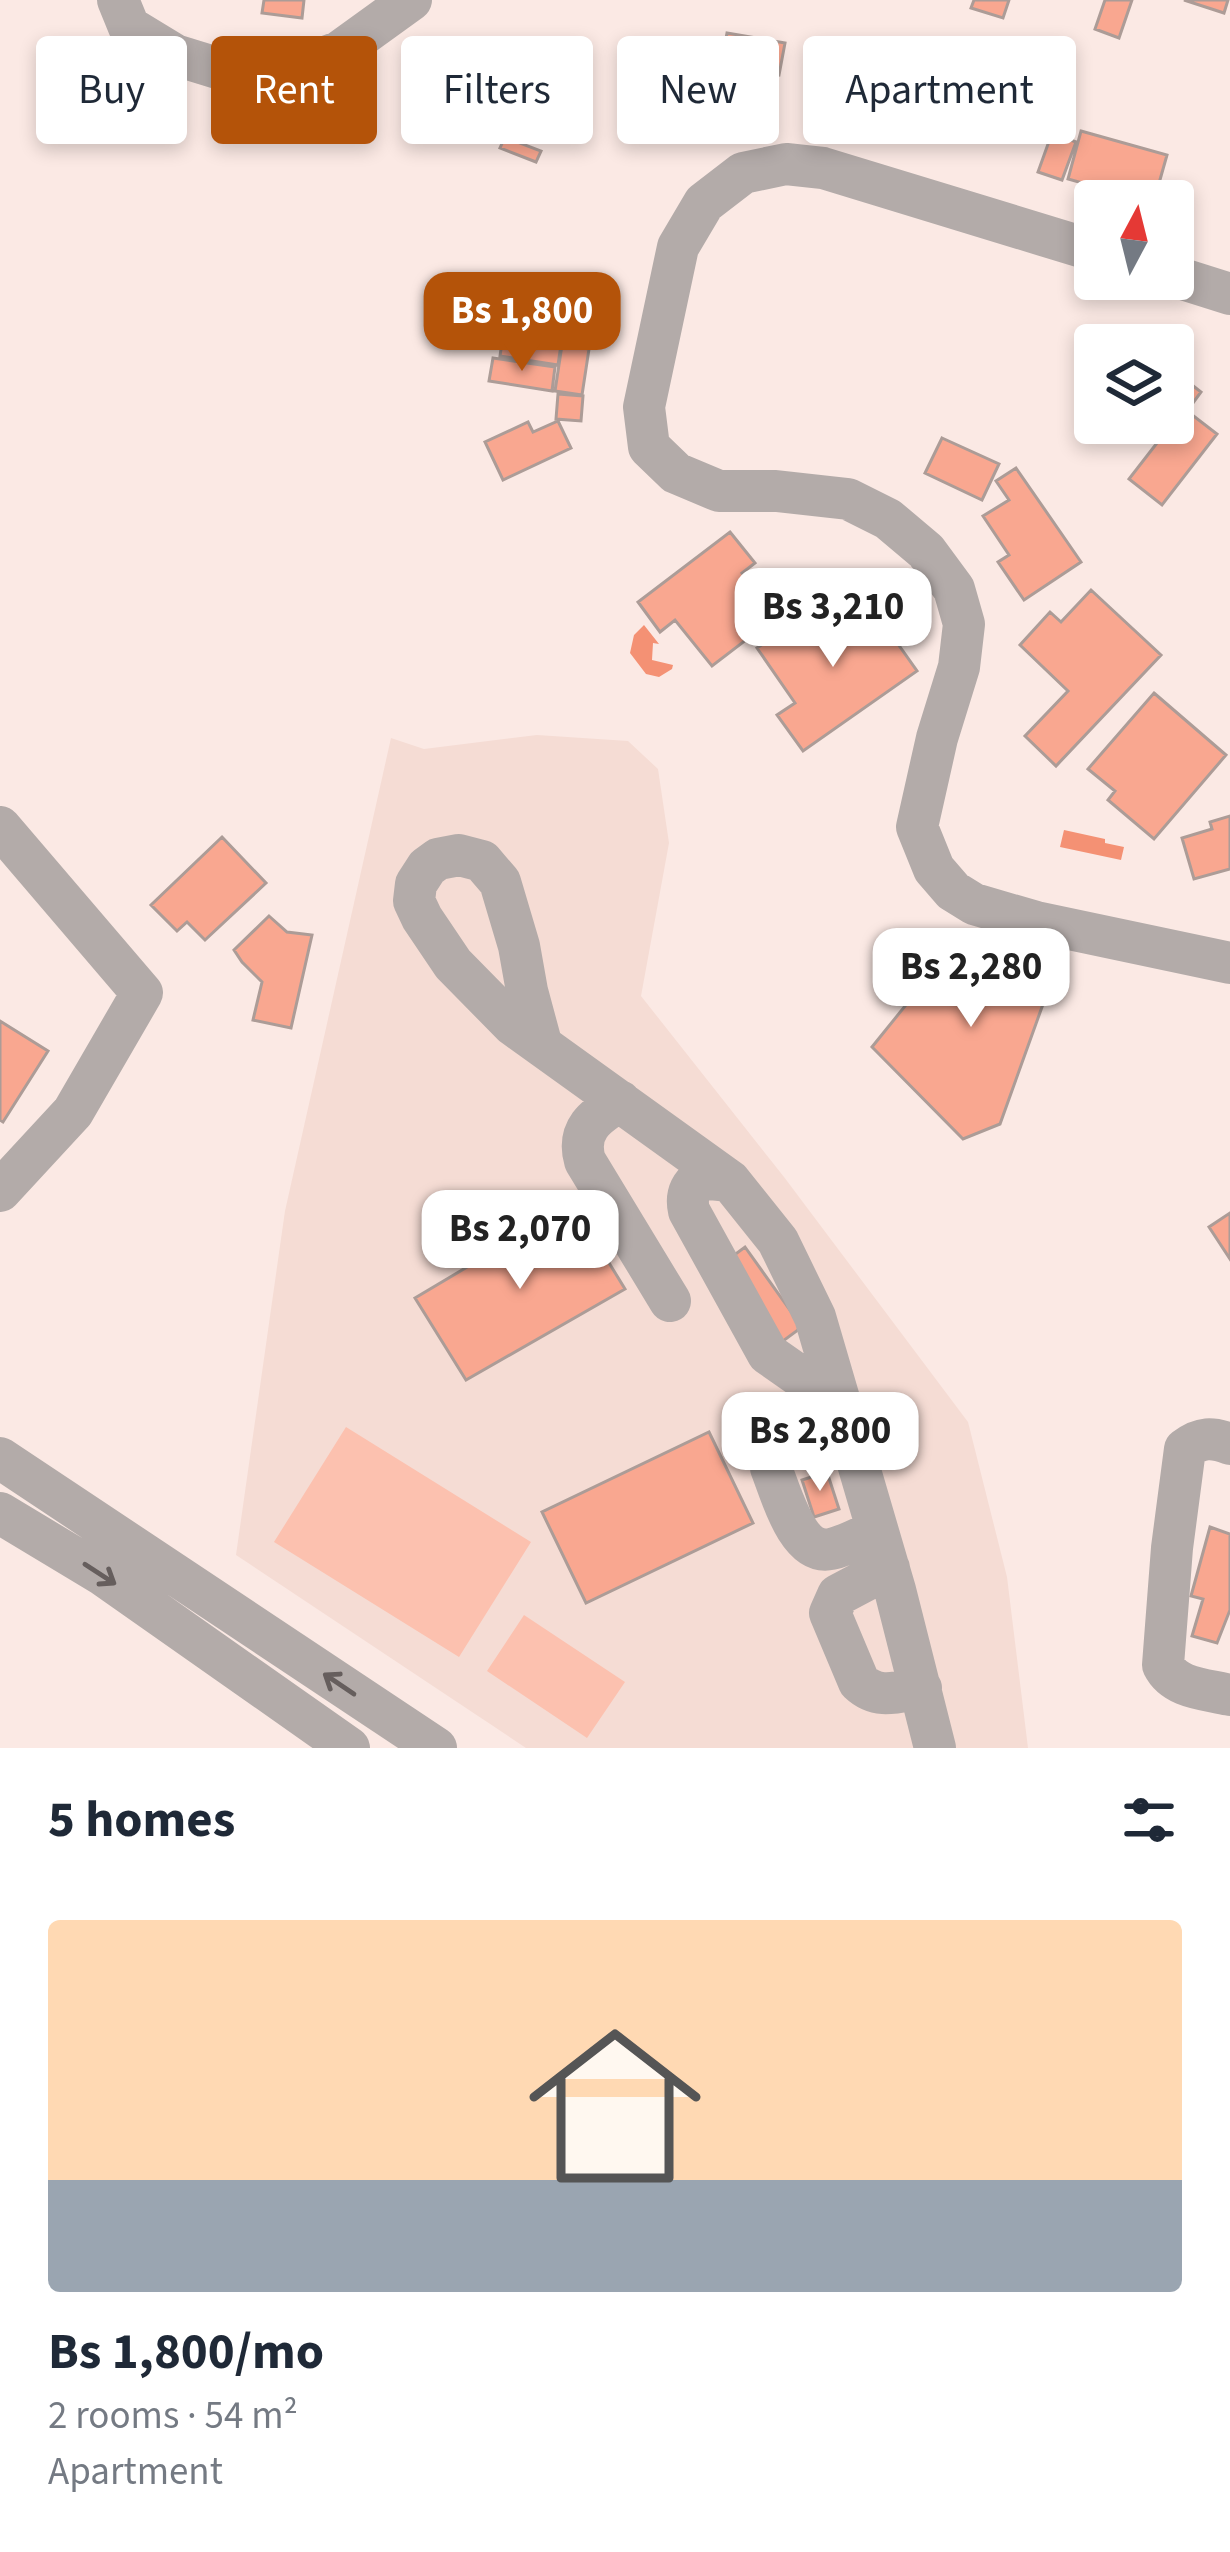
<!DOCTYPE html>
<html lang="en">
<head>
<meta charset="utf-8">
<style>
  :root { --surface:#fff; --page:#f2f2f3; --text:#1f2937; --muted:#747a83; --line:#e0e1e3; --accent:#b45309 }
  body { margin:0; font-family:"Source Sans 3",sans-serif; background:var(--page); color:var(--text); height:100vh; display:flex; flex-direction:column; font-size:45px; white-space:nowrap }
  * { box-sizing:border-box; margin:0 }
  p { font-size:39px; color:var(--muted) }
  .icon { flex:none; width:66px; height:66px; fill:none; stroke:currentColor; stroke-width:2; stroke-linecap:round; stroke-linejoin:round }
  .map { position:relative; height:1748px; overflow:hidden }
  .drawer { display:flex; flex-direction:column; background:var(--surface); flex:1 }
  .drawer>* { flex:none }
  .guide { position:absolute; left:36px; top:36px; width:1158px; height:108px; display:flex; gap:24px }
  .needle { width:78px; rotate:7deg }
  .tools { position:absolute; left:1074px; top:180px; display:grid; gap:24px }
  .tools a { display:grid; place-items:center; width:120px; height:120px; border-radius:12px; background:var(--surface); box-shadow:0 6px 18px #0003; font-size:60px }
  .price { position:absolute; translate:-50% -102px; padding:0 27px; border-radius:24px; background:#fff; color:#222; font-size:39px; line-height:78px; filter:drop-shadow(0 3px 6px #0008) }
  .price::after { content:''; position:absolute; left:50%; top:72px; width:36px; height:27px; margin-left:-18px; background:inherit; clip-path:polygon(0 0,100% 0,50% 100%) }
  .price.on { background:var(--accent); color:#fff }
  ul { padding:0; list-style:none }
  li { display:grid; align-content:center; gap:24px; height:636px; padding:0 48px }
  li+li { border-top:3px solid var(--line) }
  li span { display:grid; place-items:center; height:372px; border-radius:12px; color:#555 }
  li>.icon { margin-inline-start:auto }
  span .icon { width:216px; height:216px; fill:#fffc; stroke-width:1 }
  li b { font-size:51px }
  h2 { display:flex; justify-content:space-between; align-items:center; height:144px; padding:0 48px; font-size:51px }
  .tag { padding:0 42px; border-radius:12px; background:var(--surface); box-shadow:0 6px 18px #0003; font-size:42px; line-height:108px }
  .tag.on { background:var(--accent); color:#fff }
  .map>svg:first-child { display:block }
</style>
</head>
<body>
<div class="map">
<svg width="1230" height="1748" viewBox="0 0 1230 1748">
  <rect width="100%" height="100%" fill="#fbe9e4"/>
  <!-- built -->
  <path fill="#f5dcd4" d="M537 735 628 741 658 769 669 843 641 996 784 1177 968 1422 1007 1577 1028 1748H526L236 1555 285 1211 391 738 424 749Z"/>
  <!-- green -->
  <path fill="#fcc1af" d="M346 1427 531 1542 459 1657 274 1542Z
    M524 1615 625 1682 587 1738 487 1671Z"/>
  <!-- water -->
  <path fill="#f49174" d="M644 625 659 644 653 643 652 660 673 665 672 669 659 677 646 674 630 653 634 635Z
    M1064 830 1105 839V843L1124 847 1121 860 1060 847Z"/>
  <!-- building -->
  <path fill="#f9a790" stroke="#ac9c97" stroke-width="3" d="M264 0H304L302 18 262 13Z
    M974 0H1009L1003 18 971 8Z
    M1105 0H1132L1119 38 1095 29Z
    M1184 0H1228L1224 13Z
    M727 33 785 43 779 75 721 65Z
    M480 89 530 109 517 142 541 151 536 162 500 148 504 139 466 124Z
    M1081 131 1167 155 1154 201H1146L1068 179Z
    M1052 133 1076 142 1062 180 1038 172Z
    M504 329 562 338 558 365 500 356Z
    M562 345 589 349 582 395 555 391Z
    M493 358 555 367 552 391 489 381Z
    M1173 370 1201 392 1187 411 1217 434 1162 505 1129 479 1157 443 1131 423H1173Z
    M558 394 583 396 581 421 556 419Z
    M558 421 571 448 503 480 485 442 528 422 533 432Z
    M942 438 999 464 982 500 925 473Z
    M1016 468 1081 562 1024 600 998 562 1009 555 983 516 1009 500 996 481Z
    M730 532 755 563 742 573 776 617 712 666 675 620 660 632 638 602Z
    M1091 590 1161 655 1056 766 1025 736 1068 691 1020 645 1050 612 1061 622Z
    M829 598 852 630 876 613 917 671 803 751 777 715 795 703 757 648Z
    M1154 693 1226 755 1154 839 1108 800 1115 791 1088 769Z
    M1230 816V869L1194 879 1182 838 1212 829 1210 822Z
    M222 837 266 883 205 940 187 922 177 931 151 905Z
    M269 916 287 932 312 935 291 1028 253 1020 262 982 242 962 234 950Z
    M964 933 1061 954 1000 1124 963 1139 872 1047Z
    M0 1021 48 1051 3 1122 0 1120Z
    M573 1204 625 1289 466 1380 415 1298Z
    M1230 1213V1259L1209 1227Z
    M745 1247 802 1327 779 1344 722 1264Z
    M709 1432 753 1523 586 1603 542 1512Z
    M827 1472 839 1509 814 1517 802 1480Z
    M1210 1527 1230 1534V1610L1217 1643 1192 1636 1203 1599 1191 1596Z"/>
  <g fill="none" stroke-linecap="round" stroke-linejoin="round">
    <!-- minor -->
    <path stroke="#b3aba9" stroke-width="42" d="M118 0 129 27 175 55 227 71 294 69 339 52 411 0
      M1095 251 823 168 786 164 743 173 704 203 678 247 644 407 649 447 676 473 719 491H776L848 499 888 519 926 551 954 589 964 624 959 667 937 738 917 827 934 869 953 891 974 904 1036 922 1230 963
      M1173 276 1230 294
      M0 827 142 993 73 1112 0 1191
      M541 1043 527 991 519 946 500 882 482 861 459 855 438 859 427 867 416 884 414 901 422 918 453 964 513 1025 730 1181 778 1241 815 1317 895 1590 935 1748
      M620 1101C595 1116 576 1130 585 1161L670 1301
      M730 1181 700 1178C689 1187 686 1198 689 1211L768 1354 798 1375 835 1388
      M1230 1444C1212 1437 1201 1437 1185 1449L1172 1548 1163 1665C1175 1689 1206 1689 1230 1695
      M0 1458 436 1748
      M771 1468C781 1493 797 1556 831 1549 846 1546 863 1536 877 1530
      M0 1513 103 1575 349 1748
      M889 1568 838 1595 830 1613 859 1682C878 1700 897 1692 921 1688"/>
  </g>
  <!-- one-way arrows -->
  <defs><path id="oneway-shaft" d="M-6 0H5M1.5-3L5.5 0L1.5 3" fill="none" stroke-width="1.6" stroke-linecap="round" stroke-linejoin="round" transform="scale(3)"/></defs>
  <g stroke="#665e5d">
    <use href="#oneway-shaft" transform="translate(100 1574) rotate(33)"/>
    <use href="#oneway-shaft" transform="translate(339 1684) rotate(-146)"/>
  </g>
</svg>
<div class="tools">
<a><svg class="needle" viewBox="-14 -14 28 28"><path d="M0-13l5 13h-10z" fill="#e53935"/><path d="M0 13l5-13h-10z" fill="#747a83"/></svg></a>
<a><svg class="icon" aria-label="layers" viewBox="0 0 24 24"><path d="M12 4l9 5-9 5-9-5zM3 14l9 5 9-5"/></svg></a>
</div>
<b class="price on" style="left:522px;top:374px">Bs 1,800</b>
<b class="price" style="left:833px;top:670px">Bs 3,210</b>
<b class="price" style="left:971px;top:1030px">Bs 2,280</b>
<b class="price" style="left:520px;top:1292px">Bs 2,070</b>
<b class="price" style="left:820px;top:1494px">Bs 2,800</b>
<div class="guide">
<a class="tag">Buy</a>
<a class="tag on">Rent</a>
<a class="tag">Filters</a>
<a class="tag">New</a>
<a class="tag">Apartment</a>
</div>
</div>
<section class="drawer">
<h2>5 homes<svg class="icon" aria-label="filters" viewBox="0 0 24 24"><path d="M4 7h16M4 17h16"/><circle cx="9" cy="7" r="2"/><circle cx="15" cy="17" r="2"/></svg></h2>
<ul>
<li><span style="background:linear-gradient(#ffd9b3 70%,#9aa5b1 0)"><svg class="icon" aria-label="home" viewBox="0 0 24 24"><path d="M3 11l9-7 9 7M6 9v11h12V9"/></svg></span><div><b>Bs 1,800/mo</b><p>2 rooms · 54 m²</p><p>Apartment</p></div></li>
</ul>
</section>
</body>
</html>
